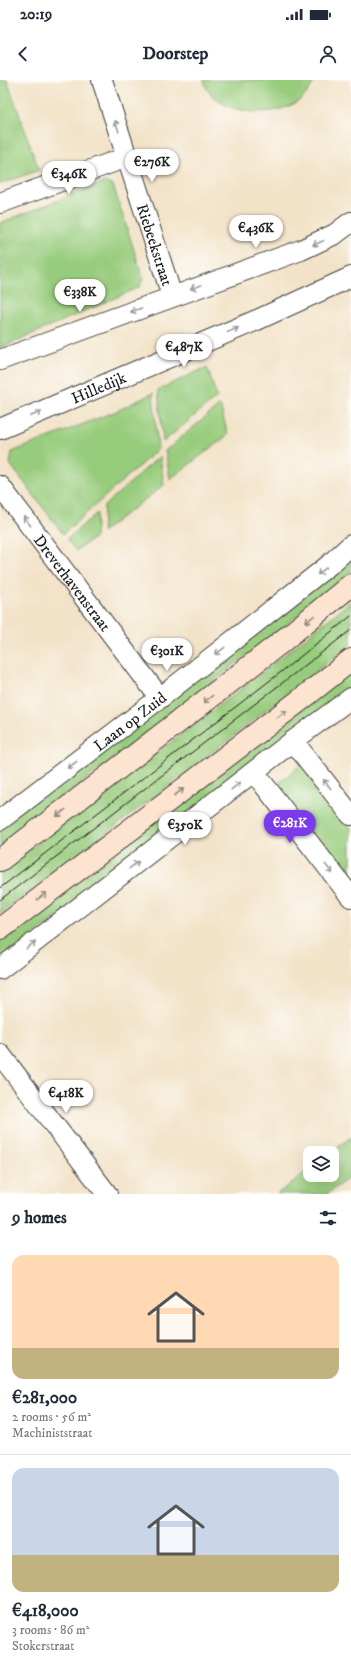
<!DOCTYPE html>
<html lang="en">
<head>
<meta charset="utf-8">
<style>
  :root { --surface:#fff; --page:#f2f2f3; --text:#1f2937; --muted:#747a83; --line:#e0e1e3; --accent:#7c3aed }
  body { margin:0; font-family:"IM FELL DW Pica",serif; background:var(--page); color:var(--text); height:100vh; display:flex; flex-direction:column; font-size:15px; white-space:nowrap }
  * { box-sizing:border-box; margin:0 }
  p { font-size:13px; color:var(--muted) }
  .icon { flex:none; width:22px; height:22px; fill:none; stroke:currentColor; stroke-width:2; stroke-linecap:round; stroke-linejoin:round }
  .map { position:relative; height:1114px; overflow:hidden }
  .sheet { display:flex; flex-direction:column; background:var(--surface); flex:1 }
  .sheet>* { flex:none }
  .controls { position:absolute; left:303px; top:1066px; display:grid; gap:8px }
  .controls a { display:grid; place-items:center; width:36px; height:36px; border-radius:8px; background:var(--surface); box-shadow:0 4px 16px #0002; font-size:20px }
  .price { position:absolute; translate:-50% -34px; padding:0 9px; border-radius:14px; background:#fff; color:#222; font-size:13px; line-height:26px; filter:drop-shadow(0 1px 2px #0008) }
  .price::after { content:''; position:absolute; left:50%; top:24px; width:12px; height:9px; margin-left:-6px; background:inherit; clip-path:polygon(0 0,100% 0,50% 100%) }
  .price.current { background:var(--accent); color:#fff }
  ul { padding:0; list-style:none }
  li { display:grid; align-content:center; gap:8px; height:212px; padding:0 12px }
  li+li { border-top:1px solid var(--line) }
  li span { display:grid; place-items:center; height:124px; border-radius:12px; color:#555 }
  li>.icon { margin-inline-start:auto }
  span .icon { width:72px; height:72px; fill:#fffc; stroke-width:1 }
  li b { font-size:17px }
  h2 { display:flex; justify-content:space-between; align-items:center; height:48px; padding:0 12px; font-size:17px }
  .status { display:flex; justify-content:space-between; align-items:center; height:28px; padding:0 20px; background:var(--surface); direction:ltr }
  .status svg { height:11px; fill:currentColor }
  header { display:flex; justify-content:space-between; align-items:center; height:52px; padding:0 12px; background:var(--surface); font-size:18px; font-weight:700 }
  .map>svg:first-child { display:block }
</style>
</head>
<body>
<div class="status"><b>20:19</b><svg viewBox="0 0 49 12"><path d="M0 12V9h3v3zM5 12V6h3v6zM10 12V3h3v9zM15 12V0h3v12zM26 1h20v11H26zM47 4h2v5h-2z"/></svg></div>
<header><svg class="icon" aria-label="back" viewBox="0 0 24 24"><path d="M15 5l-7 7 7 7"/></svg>Doorstep<svg class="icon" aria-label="person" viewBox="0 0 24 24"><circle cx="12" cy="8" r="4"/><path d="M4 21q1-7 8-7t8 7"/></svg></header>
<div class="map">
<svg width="351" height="1114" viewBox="0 0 351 1114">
  <rect width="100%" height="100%" fill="#fdfcf7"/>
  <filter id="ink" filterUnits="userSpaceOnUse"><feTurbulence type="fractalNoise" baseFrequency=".025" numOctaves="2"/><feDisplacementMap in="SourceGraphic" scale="8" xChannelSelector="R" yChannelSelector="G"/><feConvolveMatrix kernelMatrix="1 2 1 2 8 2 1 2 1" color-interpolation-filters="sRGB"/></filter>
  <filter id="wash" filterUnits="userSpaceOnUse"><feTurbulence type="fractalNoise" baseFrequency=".012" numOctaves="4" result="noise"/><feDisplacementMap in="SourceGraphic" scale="16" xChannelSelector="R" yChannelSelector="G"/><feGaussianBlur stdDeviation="0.9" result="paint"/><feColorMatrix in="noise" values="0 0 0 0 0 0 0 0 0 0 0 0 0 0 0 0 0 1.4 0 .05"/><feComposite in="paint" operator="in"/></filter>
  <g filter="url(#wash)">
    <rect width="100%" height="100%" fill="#f2e2c7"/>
    <!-- green -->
    <path fill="#98cc7d" stroke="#5a744c" d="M0 0H7L39 90 0 104Z
      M204 0H315C311 7 306 16 300 20 275 38 228 36 209 12 206 9 205 4 204 0Z
      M105 102 113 105 143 198 140 207 0 268V143Z
      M207 287 217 317 163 362 158 310Z
      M153 313 158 369 63 454 10 384 12 372 119 330Z
      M220 325 228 355 170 399 165 371Z
      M160 376 164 405 102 452 104 426Z
      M97 433 95 457 76 471 67 459Z
      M351 474V492L291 541 0 766V747Z
      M351 521V564L213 672 0 834V792L263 592Z
      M351 591V612L0 881V862Z
      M302 684 351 748V808L273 707Z
      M351 1057V1096L327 1114H277L310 1089V1095H332V1073H330Z"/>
  </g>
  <g filter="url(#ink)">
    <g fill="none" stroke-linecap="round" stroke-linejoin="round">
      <defs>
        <g id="street">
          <path id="s1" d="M102 0 172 216"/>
          <path d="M0 123 127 77"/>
          <path d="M0 280 301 170 335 154 351 142"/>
          <path id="s2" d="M0 349 257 240 351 197"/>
          <path id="s3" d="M0 406 160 618"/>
          <path d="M293 661 351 735"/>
          <path d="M254 692 351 817"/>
          <path id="s4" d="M0 740 160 618 329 485 351 465"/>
          <path d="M0 889 293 661 351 618"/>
          <path d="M0 974 107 1114"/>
        </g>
        <path id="secondary" d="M0 780 280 563 351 505
          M0 849 303 618 351 580"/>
      </defs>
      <!-- street casing -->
      <use href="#street" stroke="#3c3a36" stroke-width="22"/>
      <!-- secondary casing -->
      <use href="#secondary" stroke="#3c3a36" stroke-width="24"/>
      <!-- street -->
      <use href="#street" stroke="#fff" stroke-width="20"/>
      <!-- secondary -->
      <use href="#secondary" stroke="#fde4d1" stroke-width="22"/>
      <!-- tram -->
      <path stroke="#1c1c1c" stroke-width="1" d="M0 808 281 592 351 536
        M0 820 351 550"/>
    </g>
    <!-- one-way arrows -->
    <defs><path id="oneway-shaft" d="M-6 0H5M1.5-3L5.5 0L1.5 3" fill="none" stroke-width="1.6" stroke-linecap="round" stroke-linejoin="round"/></defs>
    <g stroke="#999">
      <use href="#oneway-shaft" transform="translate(117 46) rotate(-108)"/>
      <use href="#oneway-shaft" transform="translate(318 163) rotate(157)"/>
      <use href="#oneway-shaft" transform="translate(196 207) rotate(160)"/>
      <use href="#oneway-shaft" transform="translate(136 230) rotate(160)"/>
      <use href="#oneway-shaft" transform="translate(233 250) rotate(-23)"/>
      <use href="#oneway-shaft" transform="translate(36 334) rotate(-23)"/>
      <use href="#oneway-shaft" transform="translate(27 441) rotate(-127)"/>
      <use href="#oneway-shaft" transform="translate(322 491) rotate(142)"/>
      <use href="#oneway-shaft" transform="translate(220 571) rotate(142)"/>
      <use href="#oneway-shaft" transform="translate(72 685) rotate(143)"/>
      <use href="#oneway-shaft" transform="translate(327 704) rotate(-128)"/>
      <use href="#oneway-shaft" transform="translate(236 706) rotate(-38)"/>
      <use href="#oneway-shaft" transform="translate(134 785) rotate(-38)"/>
      <use href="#oneway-shaft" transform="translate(329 789) rotate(52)"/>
      <use href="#oneway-shaft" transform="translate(31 865) rotate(-38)"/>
    </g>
    <g stroke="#988a80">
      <use href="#oneway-shaft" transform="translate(310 539) rotate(141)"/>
      <use href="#oneway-shaft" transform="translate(208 619) rotate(142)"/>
      <use href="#oneway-shaft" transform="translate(282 634) rotate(-37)"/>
      <use href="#oneway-shaft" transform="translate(179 712) rotate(-37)"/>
      <use href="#oneway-shaft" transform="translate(61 733) rotate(142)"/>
      <use href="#oneway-shaft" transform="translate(42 816) rotate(-37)"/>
    </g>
  </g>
  <g text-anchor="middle" stroke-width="3" stroke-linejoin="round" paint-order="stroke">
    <!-- street labels -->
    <g font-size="16" fill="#1c1c1c" stroke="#fdfcf7">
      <text dy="6" stroke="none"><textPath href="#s1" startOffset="173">Riebeekstraat</textPath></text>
      <text dy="6" stroke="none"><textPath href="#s2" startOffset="107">Hilledijk</textPath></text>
      <text dy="6" stroke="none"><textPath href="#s3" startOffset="121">Dreverhavenstraat</textPath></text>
      <text dy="6" stroke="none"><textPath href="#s4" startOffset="163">Laan op Zuid</textPath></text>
    </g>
  </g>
</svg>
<div class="controls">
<a><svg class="icon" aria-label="layers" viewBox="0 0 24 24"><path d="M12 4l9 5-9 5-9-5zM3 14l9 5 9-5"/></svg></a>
</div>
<b class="price" style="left:152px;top:103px">€276K</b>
<b class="price" style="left:69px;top:115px">€346K</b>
<b class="price" style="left:256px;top:169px">€436K</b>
<b class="price" style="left:80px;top:233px">€338K</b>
<b class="price" style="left:184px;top:288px">€487K</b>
<b class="price" style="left:167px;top:592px">€301K</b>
<b class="price current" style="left:290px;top:764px">€281K</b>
<b class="price" style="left:185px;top:766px">€350K</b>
<b class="price" style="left:66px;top:1034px">€418K</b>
</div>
<section class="sheet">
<h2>9 homes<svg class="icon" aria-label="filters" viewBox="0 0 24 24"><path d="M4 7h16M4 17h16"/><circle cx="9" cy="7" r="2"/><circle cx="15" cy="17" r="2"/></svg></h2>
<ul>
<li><span style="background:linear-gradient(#ffd9b3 75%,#c2b280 0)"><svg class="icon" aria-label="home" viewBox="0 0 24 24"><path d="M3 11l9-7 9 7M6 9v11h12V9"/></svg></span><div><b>€281,000</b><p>2 rooms · 56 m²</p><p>Machiniststraat</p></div></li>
<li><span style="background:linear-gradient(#c9d6e8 70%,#c2b280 0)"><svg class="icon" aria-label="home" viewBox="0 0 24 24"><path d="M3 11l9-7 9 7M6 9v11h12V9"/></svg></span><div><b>€418,000</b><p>3 rooms · 86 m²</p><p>Stokerstraat</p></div></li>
</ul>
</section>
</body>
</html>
